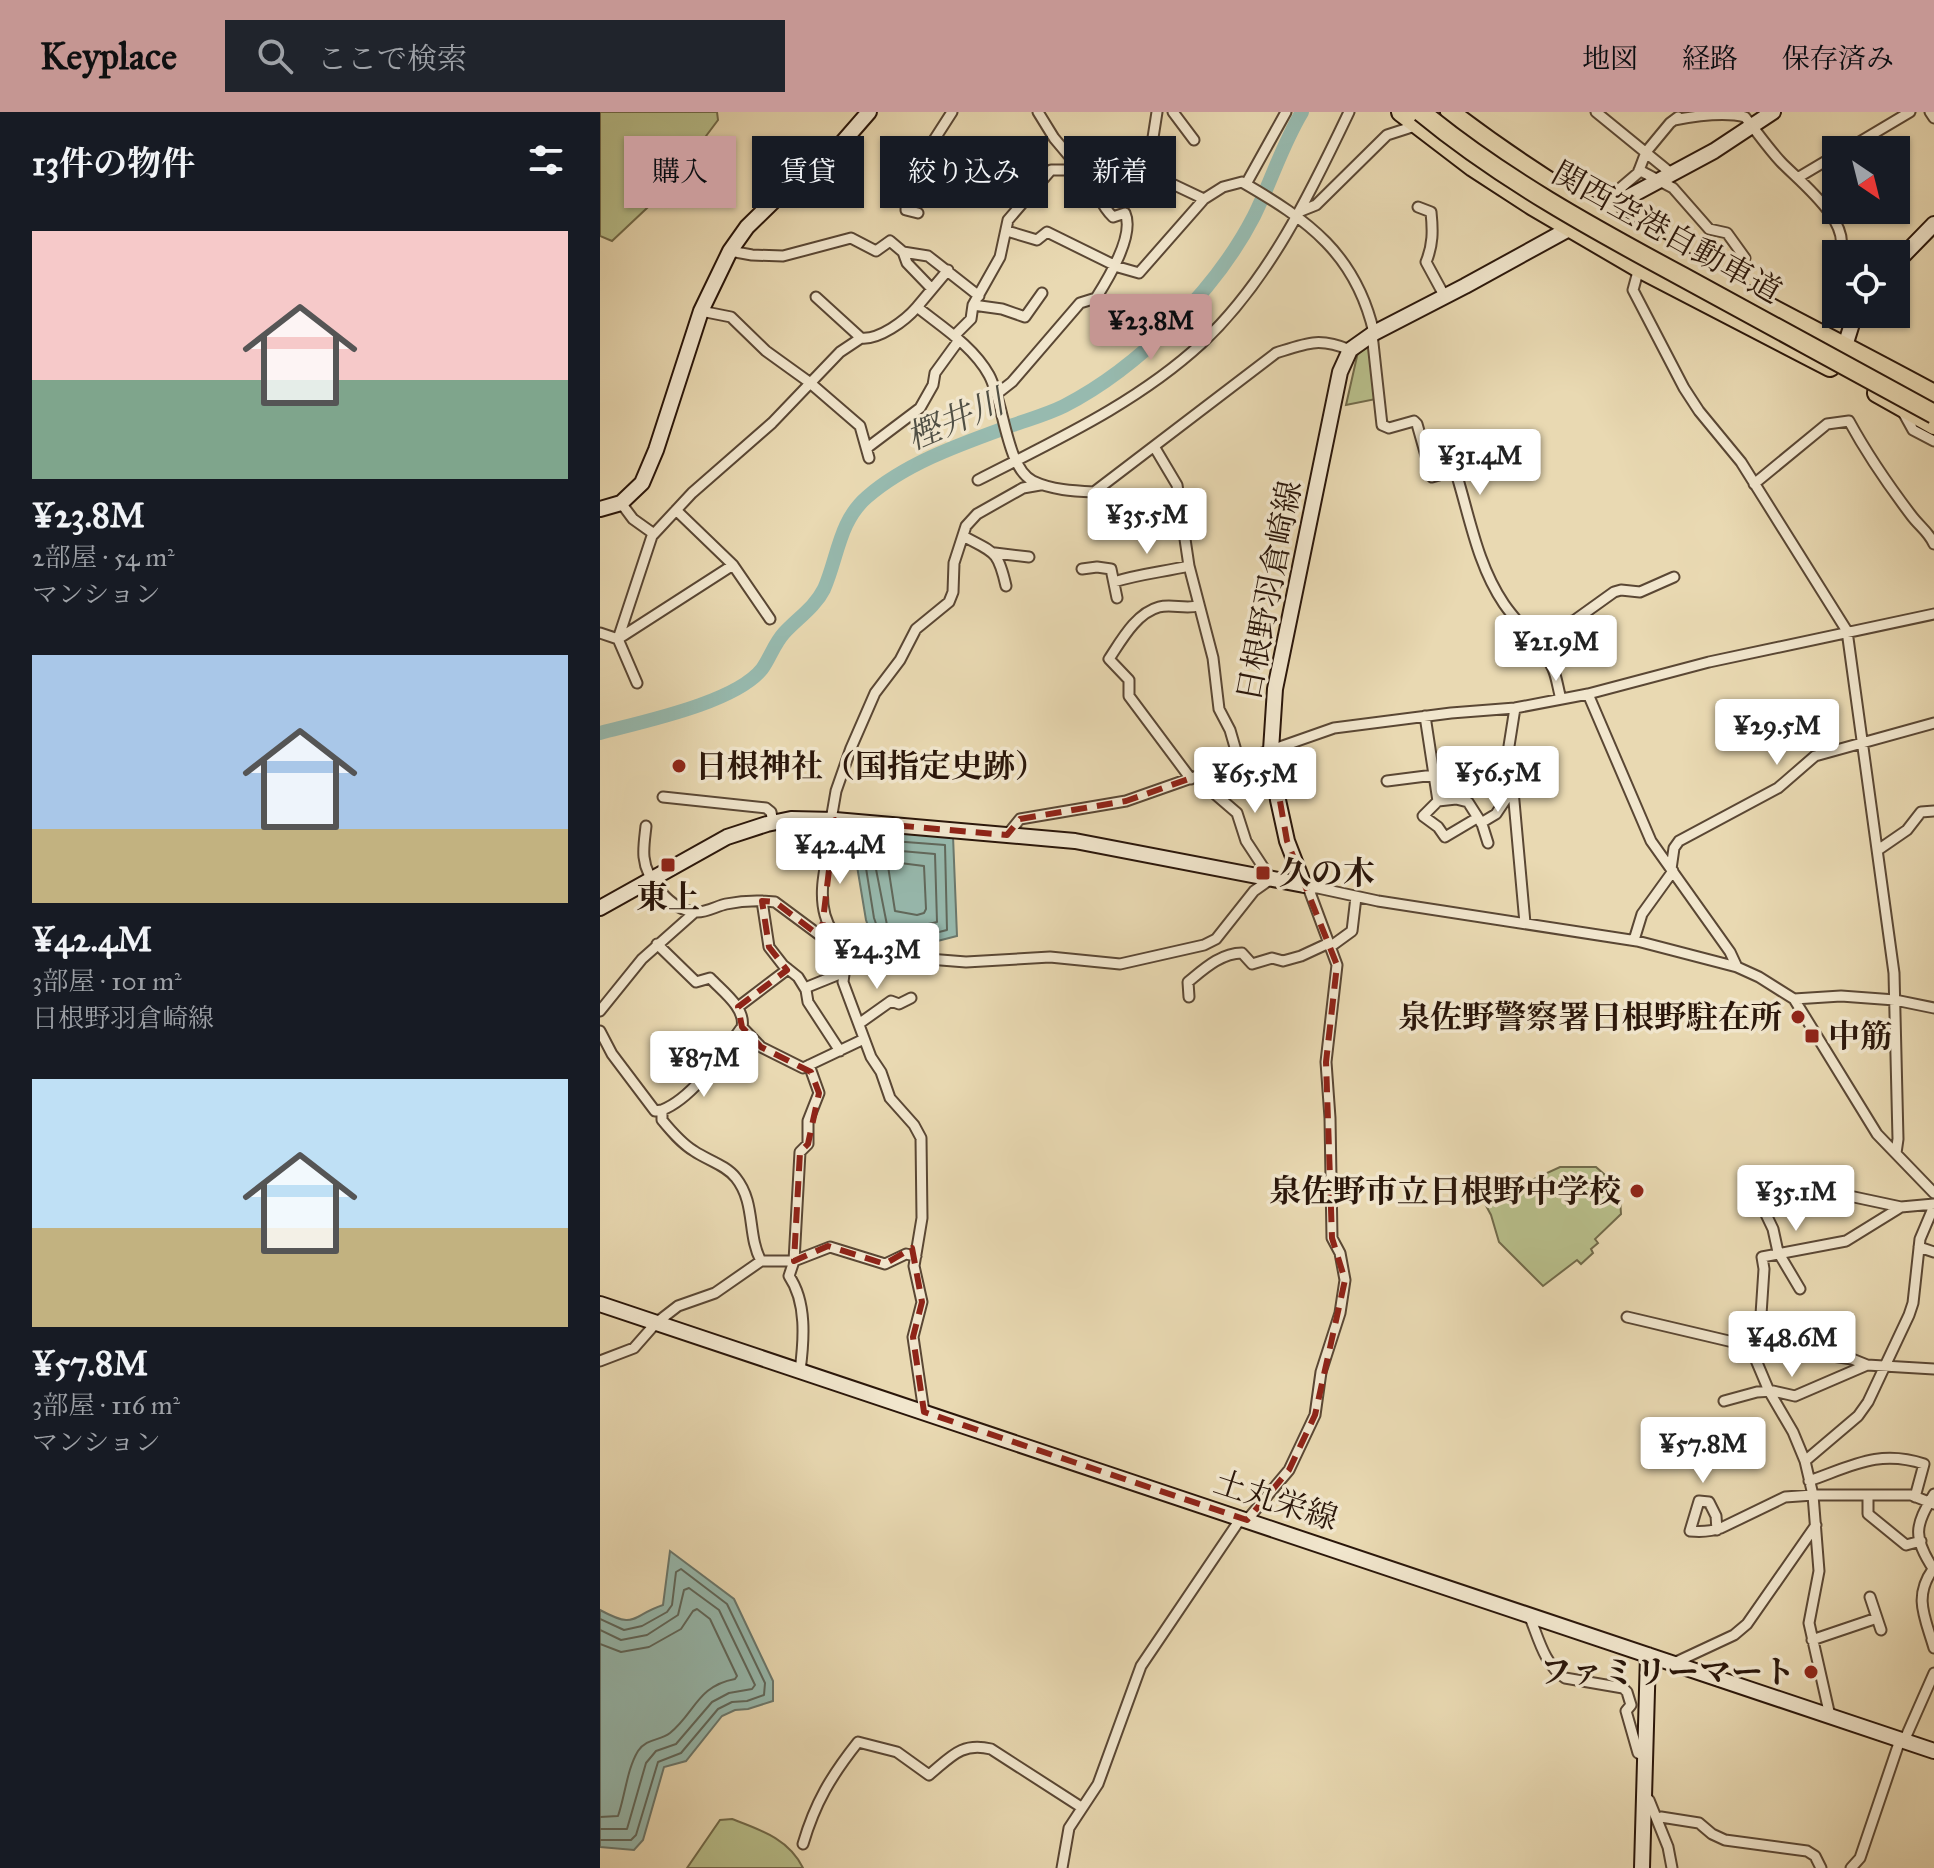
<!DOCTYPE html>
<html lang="ja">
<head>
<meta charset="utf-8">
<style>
  :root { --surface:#171b24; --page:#20242c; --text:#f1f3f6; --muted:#9ea1a6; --accent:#c59692 }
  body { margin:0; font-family:"IM FELL Great Primer","Noto Serif JP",serif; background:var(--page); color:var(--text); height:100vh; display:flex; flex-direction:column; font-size:30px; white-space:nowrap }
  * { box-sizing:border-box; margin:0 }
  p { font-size:26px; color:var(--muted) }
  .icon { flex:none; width:44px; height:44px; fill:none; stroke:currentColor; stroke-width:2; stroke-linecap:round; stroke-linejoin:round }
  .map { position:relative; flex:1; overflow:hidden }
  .panel { display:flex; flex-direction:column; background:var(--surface); width:600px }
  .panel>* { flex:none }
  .top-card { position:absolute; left:24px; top:24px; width:760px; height:72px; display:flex; gap:16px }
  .needle { width:52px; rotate:145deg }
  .tools { position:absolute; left:1222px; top:24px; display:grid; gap:16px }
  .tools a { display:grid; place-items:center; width:88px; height:88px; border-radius:0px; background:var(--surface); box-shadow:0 2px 6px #0004; font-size:40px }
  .price { position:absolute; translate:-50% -68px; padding:0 18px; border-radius:8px; background:#fff; color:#222; font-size:26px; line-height:52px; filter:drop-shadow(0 2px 4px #0008) }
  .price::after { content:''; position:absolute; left:50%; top:48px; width:24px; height:18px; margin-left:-12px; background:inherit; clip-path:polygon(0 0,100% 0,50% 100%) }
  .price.active { background:var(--accent); color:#111 }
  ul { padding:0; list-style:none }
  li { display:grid; align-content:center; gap:16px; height:424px; padding:0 32px }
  li span { display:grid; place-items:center; height:248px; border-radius:0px; color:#555 }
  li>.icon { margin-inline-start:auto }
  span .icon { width:144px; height:144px; fill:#fffc; stroke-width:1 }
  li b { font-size:34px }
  h2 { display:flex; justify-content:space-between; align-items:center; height:96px; padding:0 32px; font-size:34px }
  .chip { padding:0 28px; border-radius:0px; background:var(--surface); box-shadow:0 2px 6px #0004; font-size:28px; line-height:72px }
  .chip.active { background:var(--accent); color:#111 }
  header { display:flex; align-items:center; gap:48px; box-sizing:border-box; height:112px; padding:0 40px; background:var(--accent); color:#111 }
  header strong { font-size:38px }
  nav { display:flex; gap:44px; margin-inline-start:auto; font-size:28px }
  .search { width:560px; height:72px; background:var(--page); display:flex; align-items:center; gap:20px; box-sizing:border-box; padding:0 28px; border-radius:0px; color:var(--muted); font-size:30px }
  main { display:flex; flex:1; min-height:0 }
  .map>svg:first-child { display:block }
</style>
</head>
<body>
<header>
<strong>Keyplace</strong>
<div class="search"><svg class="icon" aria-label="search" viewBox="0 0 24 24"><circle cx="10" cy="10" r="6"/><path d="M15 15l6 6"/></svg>ここで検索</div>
<nav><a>地図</a><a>経路</a><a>保存済み</a></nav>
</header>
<main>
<section class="panel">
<h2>13件の物件<svg class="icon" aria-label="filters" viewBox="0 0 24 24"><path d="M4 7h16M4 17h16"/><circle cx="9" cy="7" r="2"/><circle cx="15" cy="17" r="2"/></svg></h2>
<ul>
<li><span style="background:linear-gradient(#f6c9c9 60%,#7fa58c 0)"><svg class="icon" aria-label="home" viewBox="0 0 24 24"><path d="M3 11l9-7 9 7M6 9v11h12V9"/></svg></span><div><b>¥23.8M</b><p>2部屋 · 54 m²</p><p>マンション</p></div></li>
<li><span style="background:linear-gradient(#a9c7e8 70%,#c2b280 0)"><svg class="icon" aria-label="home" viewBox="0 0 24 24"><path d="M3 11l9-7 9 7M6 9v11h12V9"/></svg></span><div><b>¥42.4M</b><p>3部屋 · 101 m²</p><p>日根野羽倉崎線</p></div></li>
<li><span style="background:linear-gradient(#bfe0f5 60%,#c2b280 0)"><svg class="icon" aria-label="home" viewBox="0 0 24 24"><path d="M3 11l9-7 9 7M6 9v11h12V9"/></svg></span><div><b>¥57.8M</b><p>3部屋 · 116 m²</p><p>マンション</p></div></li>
</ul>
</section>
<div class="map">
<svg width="1334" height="1756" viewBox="0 0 1334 1756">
  <rect width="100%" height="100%" fill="#e9d9b2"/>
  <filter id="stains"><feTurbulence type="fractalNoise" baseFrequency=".0025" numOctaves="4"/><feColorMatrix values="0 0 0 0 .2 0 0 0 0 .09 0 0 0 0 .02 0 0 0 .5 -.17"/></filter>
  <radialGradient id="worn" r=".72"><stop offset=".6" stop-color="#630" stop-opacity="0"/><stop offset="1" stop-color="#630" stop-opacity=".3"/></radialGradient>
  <!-- green -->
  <path fill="#b8bf8b" stroke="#716a4a" stroke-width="2" d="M0 0H117L118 8 64 80 12 129 0 124Z
    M773 233 776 287 746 293 758 240Z
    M960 1055H996L1004 1062 1013 1065V1086H1020L1021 1102 995 1127 998 1131 991 1137 993 1141 981 1152 977 1148 943 1174 899 1130 891 1103 884 1090Z
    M132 1707C161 1718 189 1727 203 1756H87L120 1708Z"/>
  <!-- water -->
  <path fill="#97baaf" stroke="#6b786d" stroke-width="2" d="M251 718 353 724 357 824 310 836 305 830 287 834 274 831 266 808Z
    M70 1439 134 1487 173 1569V1589L148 1597 135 1598 122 1604 86 1649 64 1655 43 1728 34 1738 0 1735V1498C37 1518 30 1504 63 1493Z"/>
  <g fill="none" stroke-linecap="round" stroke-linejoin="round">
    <!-- shore -->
    <path stroke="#60685c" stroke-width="2" d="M266 727 345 733 347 818 315 826 305 822 287 825 280 823 274 806 262 731Z
      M278 737 335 742 337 810C320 815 304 815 287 813L273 742Z
      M292 750 324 754 326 797 324 801 317 803 295 799 288 754Z
      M0 1507 24 1518 42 1514 67 1500 72 1493 76 1460 81 1457 127 1492 165 1571 164 1583 147 1589 132 1590 118 1597 81 1641 58 1650 36 1723 31 1728H0
      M0 1518 21 1528 47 1523 78 1503 84 1478 89 1476 119 1498 155 1573 152 1577 129 1581 112 1590 76 1632 56 1639 46 1651 27 1717H0
      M0 1532 21 1540 49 1535 81 1517 93 1499 97 1497 110 1507 137 1564 135 1567C97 1574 95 1601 70 1621 60 1629 47 1626 38 1639 27 1657 25 1684 18 1704L0 1705"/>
    <!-- river -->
    <path stroke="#97baaf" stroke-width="14" d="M0 621C41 610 135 591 162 557 170 546 174 532 184 521 198 506 215 495 224 477 238 445 239 409 267 385 307 350 364 331 413 313 430 307 448 302 464 294 538 256 616 178 654 104 671 70 682 33 702 0"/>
    <defs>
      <path id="street" d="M438 0 454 26 481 58
        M573 0 594 28
        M996 0 1072 62
        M1330 0 1334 6
        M1074 8C1095 4 1126 0 1145 5 1157 20 1168 36 1181 50 1199 69 1254 111 1239 142
        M1246 38 1310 0
        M325 43 377 56
        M1039 58 1073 76 1109 117 1127 121 1145 146
        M547 64 557 0
        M1199 65 1236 43
        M646 72 686 0
        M818 95 831 100C833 119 833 133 826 150L845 185
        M996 97 1038 61 1046 40 1070 11 1078 5
        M701 99 716 93 787 23 818 13
        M318 101 306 98 307 70 352 0
        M407 119 437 128 447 120 518 155 539 161 604 87
        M130 139 152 143 183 144 251 126 276 139 290 129 303 140 328 144 379 184
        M303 140 307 151 332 177
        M1236 147 1231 156 1236 169
        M1039 156 1033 178 1084 276 1099 299 1141 350 1247 519 1294 861 1298 1027 1296 1041
        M216 185 261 226
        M373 193 402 197 425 205 442 181
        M317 195 348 158
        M101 199 131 205 166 239 209 270 260 314 269 346
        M772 222 782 313 789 316 814 309 817 312 832 365 849 360 857 364C870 407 878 454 904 492 919 514 941 532 953 557 957 566 958 577 961 587
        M354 224 371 207 373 193 400 145 408 108 451 58H519L566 69 604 87 623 75 642 70C708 108 756 142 774 221
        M398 281 412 270 480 191 496 186C508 167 535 123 525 101L513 105C500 92 494 76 490 58
        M1303 300 1313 318 1334 329
        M267 336 320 296 333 273 335 261 359 228
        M555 336 577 373 589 454 613 546 619 597 630 618 639 649
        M378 368C456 328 537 291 602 231 669 168 710 82 749 0
        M1154 372 1227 312 1249 309C1267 342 1289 374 1311 403 1319 414 1328 419 1334 432
        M21 391 33 407 54 422
        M76 398 133 453 170 507
        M365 425C395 441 398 439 406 474
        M395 441 429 445
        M482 457 497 455 511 457 517 486
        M514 470C539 462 563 460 589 454
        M0 521 18 527 133 453
        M930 524 975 508 1014 480 1021 478 1040 480 1074 465
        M37 571 18 527 52 424 92 381 172 311 240 240 261 226C279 228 305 209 317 195 342 215 373 234 389 263 404 290 406 356 433 369 452 378 473 379 494 380L676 241C707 231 719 225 750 238
        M988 582 1051 729 1130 840 1137 855
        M915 596 909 634 925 811
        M825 604 838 689 856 687 868 690 882 712 888 731
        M591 667 529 584V568L509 547C521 529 536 501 559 495 571 492 585 497 598 494
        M787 669 834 663
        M63 685 166 696 171 700 173 711
        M838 689 823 704 838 715 845 725 877 706
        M231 708 236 679 251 636 275 581 300 548 316 517 349 490 353 480 354 451 366 414 377 402 423 376 440 373
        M235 708C229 742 211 789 233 820 238 827 245 833 251 839
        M881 711 896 702 912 678
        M46 714C45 724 43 735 44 745 46 767 71 799 96 800 105 801 117 794 126 792 141 789 159 788 175 790L237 836 253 841 366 850 450 845 520 852 604 833 616 827 654 779 671 767 646 729 637 701 601 670 598 664
        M407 723 420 707 526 689 734 616 851 601 915 596 988 582 1109 550 1334 502
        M1278 738 1307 718 1321 700 1334 699
        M1071 757 1074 736 1079 729 1178 676 1215 644 1334 611
        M704 773 778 789 1037 829 1137 855 1159 865 1194 887 1277 1022 1334 1081
        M162 789 169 835 183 853 198 865 206 878 208 890 240 939
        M1034 828 1042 802 1073 759
        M57 832 96 870 110 866C122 879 146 896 142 915
        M730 835 752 819 756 785
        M247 839 243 870 271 945 281 960 290 986 314 1013 321 1026 322 1106 314 1154 322 1190 313 1225 324 1300
        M205 876 242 861
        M589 885 588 870C604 857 621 841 642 841L652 852 672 846 683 849 701 844 729 831
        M1194 887 1241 884 1295 888 1334 896
        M138 895 188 857
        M0 899 42 847 95 800
        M260 911 291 889 299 892 311 886
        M0 919 12 942 55 999 62 998
        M1319 1135 1334 1140
        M161 1149C147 1123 156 1091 136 1066 126 1053 107 1048 94 1039 81 1031 71 1019 62 1008V998C93 986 122 942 142 915L161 935 203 956 264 927
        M1200 1177 1178 1140 1173 1117 1162 1094 1164 1086 1169 1083 1228 1073 1240 1082 1301 1095
        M1027 1205 1150 1234 1169 1279 1193 1320 1205 1349 1213 1383 1219 1459 1209 1511 1230 1604
        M1159 1233 1164 1157 1162 1145 1246 1129 1301 1095 1334 1092
        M1153 1234 1161 1233 1252 1247 1267 1253 1334 1257
        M0 1249 34 1236 56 1211 78 1194 115 1181 161 1149H194L230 1135 285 1152 306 1142 316 1144
        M200 1259C204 1228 207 1190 189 1164L194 1149 200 1040 208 1032V1009L219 981 209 953
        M1124 1289 1157 1280 1173 1279 1195 1284 1267 1253
        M1205 1349 1258 1304 1268 1290 1309 1203 1313 1191 1320 1127 1334 1094
        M1209 1369C1252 1354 1279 1337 1324 1352L1315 1385
        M1334 1382C1315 1414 1312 1424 1334 1458
        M1268 1383V1402L1306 1433 1321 1429
        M647 1408 689 1358 715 1303 721 1260 740 1201 745 1168 740 1141 732 1126 730 1006 726 950 737 853 708 775
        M1117 1418 1116 1404 1109 1390 1099 1389 1090 1419C1101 1420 1110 1420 1121 1416L1185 1385 1213 1383H1311L1334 1392
        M1333 1457C1313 1485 1325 1505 1334 1536
        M1270 1485 1281 1518
        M929 1503C938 1524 944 1553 965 1566L1023 1576 1027 1580 1031 1593 1026 1599 1038 1641 1045 1644
        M1212 1528 1277 1506
        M1074 1551 1134 1523 1147 1512 1216 1413
        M1304 1629 1334 1561
        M1044 1684 1049 1688 1068 1735 1072 1756
        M1057 1707 1061 1705 1099 1711 1112 1722 1125 1728 1207 1739 1215 1744 1221 1756
        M203 1732C215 1691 231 1664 258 1630L297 1640 329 1663C351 1645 361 1630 391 1637L481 1695
        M462 1756 469 1716 498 1672 541 1554 641 1406
        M1251 1756 1260 1746 1300 1628"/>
      <path id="secondary" d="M995 103 1114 39 1173 0
        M1296 151 1334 112
        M1245 234 1255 202
        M0 397 21 391 42 371 56 338 101 199 130 139 147 115 189 74 235 39 269 0
        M704 773 687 729 678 688 671 638 675 577 740 260 750 238 774 221 865 174 976 113
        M0 796 127 725 167 712 191 707 235 708 475 729 704 773
        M0 1192 1334 1639
        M1042 1756 1048 1543"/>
      <path id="highway" d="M801 0 873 55 933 94 1039 156 1230 255
        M850 0C998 114 1170 193 1334 282
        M1277 281 1334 313"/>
    </defs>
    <!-- street casing -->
    <use href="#street" stroke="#5a4734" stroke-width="13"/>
    <!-- secondary casing -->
    <use href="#secondary" stroke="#2a160a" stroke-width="18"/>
    <!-- highway casing -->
    <use href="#highway" stroke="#2a160a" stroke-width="22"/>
    <!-- street -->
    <use href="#street" stroke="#f1e6cd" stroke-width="9"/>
    <!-- secondary -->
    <use href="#secondary" stroke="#f1e6cd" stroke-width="14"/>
    <!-- highway -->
    <use href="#highway" stroke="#e9d9b2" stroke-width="18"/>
    <defs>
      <path id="highway-bridge" d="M821 0C901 66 992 116 1083 165 1167 211 1250 256 1334 302"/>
    </defs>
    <!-- highway-bridge casing -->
    <use href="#highway-bridge" stroke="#2a160a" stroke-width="22" stroke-linecap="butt"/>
    <!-- highway-bridge -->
    <use href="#highway-bridge" stroke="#e9d9b2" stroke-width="18"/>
  </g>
  <!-- marked area -->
  <path fill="none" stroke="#8f2418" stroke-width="6" stroke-dasharray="16 10" stroke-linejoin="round" d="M671 638 687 729 737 853 726 950 732 1126 745 1168 715 1303 689 1358 647 1408 324 1300 313 1225 322 1190 312 1136 285 1152 228 1134 194 1149 200 1040 208 1032 219 981 211 960 161 935 142 915 138 895 187 858 169 835 162 789 175 790 221 825 235 708 407 723 420 707 526 689Z"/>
  <!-- markers -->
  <g fill="#8f2418" stroke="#f1e6cd" stroke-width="3">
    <circle cx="79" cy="654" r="8"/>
    <rect x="60" y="745" width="16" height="16" rx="4"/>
    <rect x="655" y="753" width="16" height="16" rx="4"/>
    <circle cx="1198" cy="905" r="8"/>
    <rect x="1204" y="916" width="16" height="16" rx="4"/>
    <circle cx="1037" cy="1079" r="8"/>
    <circle cx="1211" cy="1560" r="8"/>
  </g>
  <g text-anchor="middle" stroke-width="7" stroke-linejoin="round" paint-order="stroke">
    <!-- street labels -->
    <g font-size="32" fill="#2a160a" stroke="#f1e6cd">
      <text transform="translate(1067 120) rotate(29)" y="11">関西空港自動車道</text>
      <text transform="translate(669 479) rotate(-79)" y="11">日根野羽倉崎線</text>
      <text transform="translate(676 1388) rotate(18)" y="11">土丸栄線</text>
    </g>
    <!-- poi labels -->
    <g font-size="32" font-weight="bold" fill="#2a160a" stroke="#f1e6cd" text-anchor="start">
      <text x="95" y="665">日根神社（国指定史跡）</text>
      <text x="679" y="772">久の木</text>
      <text x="68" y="796" text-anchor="middle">東上</text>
      <text x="1182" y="916" text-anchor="end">泉佐野警察署日根野駐在所</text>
      <text x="1228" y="935">中筋</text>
      <text x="1021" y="1090" text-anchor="end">泉佐野市立日根野中学校</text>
      <text x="1195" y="1571" text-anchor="end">ファミリーマート</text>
    </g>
    <!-- water labels -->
    <g font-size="34" font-style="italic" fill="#504f44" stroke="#f1e6cd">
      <text transform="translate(355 307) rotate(-23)" y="12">樫井川</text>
    </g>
  </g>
  <rect width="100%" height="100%" filter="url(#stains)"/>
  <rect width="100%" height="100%" fill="url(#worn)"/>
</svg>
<div class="tools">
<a><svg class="needle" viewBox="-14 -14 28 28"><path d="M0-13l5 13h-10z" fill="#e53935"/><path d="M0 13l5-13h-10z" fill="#9ea1a6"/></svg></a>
<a><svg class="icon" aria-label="locate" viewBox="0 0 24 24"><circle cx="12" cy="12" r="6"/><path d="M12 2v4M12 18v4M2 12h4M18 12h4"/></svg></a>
</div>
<b class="price active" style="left:551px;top:250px">¥23.8M</b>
<b class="price" style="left:880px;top:385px">¥31.4M</b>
<b class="price" style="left:547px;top:444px">¥35.5M</b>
<b class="price" style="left:956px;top:571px">¥21.9M</b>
<b class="price" style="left:1177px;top:655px">¥29.5M</b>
<b class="price" style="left:898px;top:702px">¥56.5M</b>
<b class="price" style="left:655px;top:703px">¥65.5M</b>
<b class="price" style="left:240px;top:774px">¥42.4M</b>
<b class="price" style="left:277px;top:879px">¥24.3M</b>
<b class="price" style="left:104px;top:987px">¥87M</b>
<b class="price" style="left:1196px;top:1121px">¥35.1M</b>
<b class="price" style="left:1192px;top:1267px">¥48.6M</b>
<b class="price" style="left:1103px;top:1373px">¥57.8M</b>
<div class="top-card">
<a class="chip active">購入</a>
<a class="chip">賃貸</a>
<a class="chip">絞り込み</a>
<a class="chip">新着</a>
</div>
</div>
</main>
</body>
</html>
